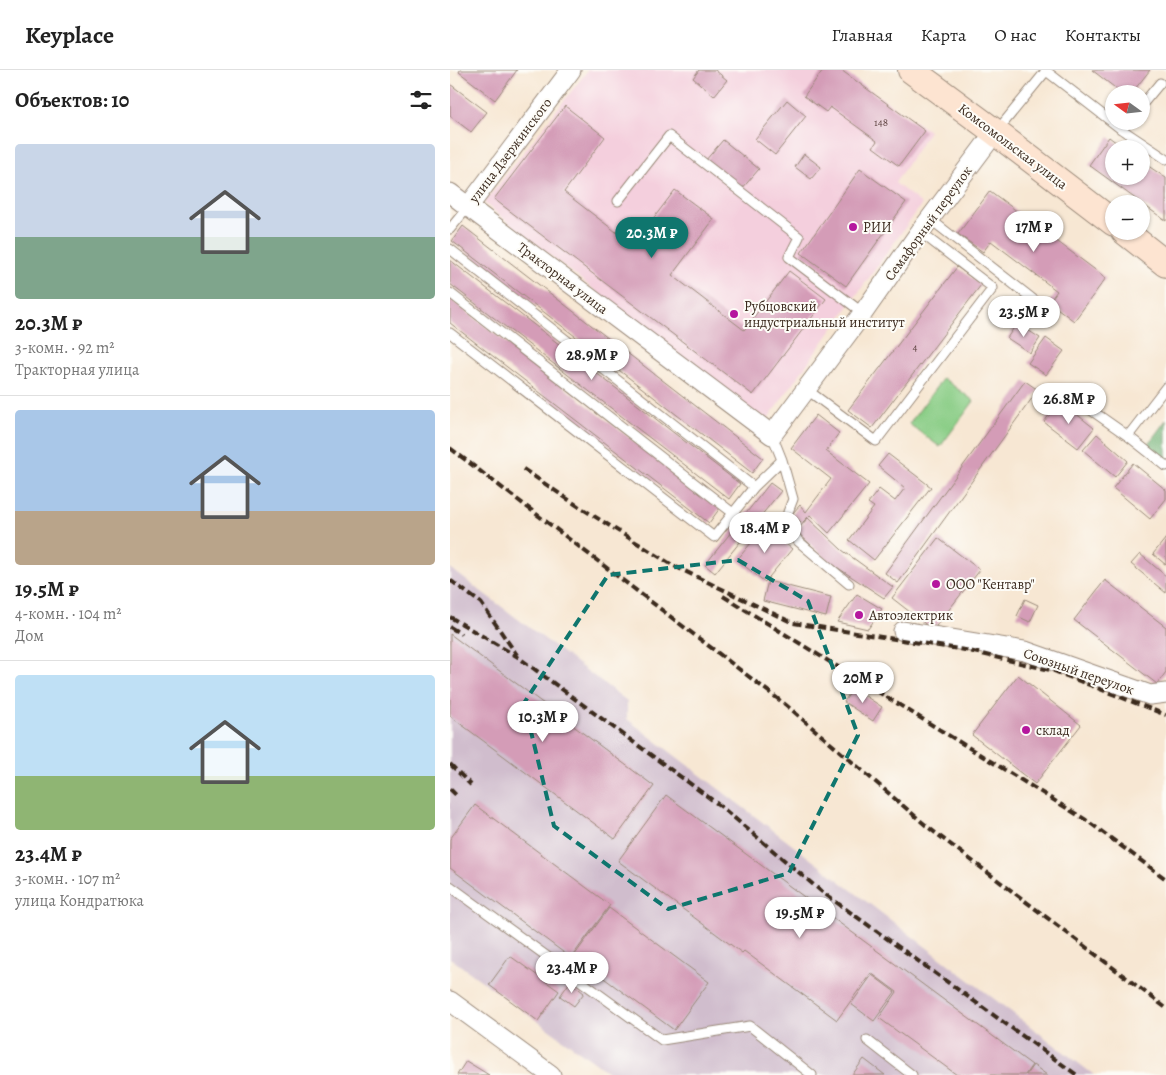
<!DOCTYPE html>
<html lang="ru">
<head>
<meta charset="utf-8">
<style>
  :root { --surface:#fff; --page:#f6f6f6; --text:#222; --muted:#767676; --line:#e0e0e0; --accent:#0f766e }
  body { margin:0; font-family:Alegreya,serif; background:var(--page); color:var(--text); height:100vh; display:flex; flex-direction:column; font-size:19px; white-space:nowrap }
  * { box-sizing:border-box; margin:0 }
  p { font-size:16px; color:var(--muted) }
  .icon { flex:none; width:28px; height:28px; fill:none; stroke:currentColor; stroke-width:2; stroke-linecap:round; stroke-linejoin:round }
  .map { position:relative; flex:1; overflow:hidden }
  .details { display:flex; flex-direction:column; background:var(--surface); width:450px }
  .details>* { flex:none }
  .needle { width:32px; rotate:285deg }
  .tools { position:absolute; left:655px; top:15px; display:grid; gap:10px }
  .tools a { display:grid; place-items:center; width:45px; height:45px; border-radius:50%; background:var(--surface); box-shadow:0 1px 4px #0004; font-size:25px }
  .price { position:absolute; translate:-50% -42px; padding:0 11px; border-radius:18px; background:#fff; color:#222; font-size:16px; line-height:32px; filter:drop-shadow(0 1px 2px #0008) }
  .price::after { content:''; position:absolute; left:50%; top:30px; width:15px; height:11px; margin-left:-8px; background:inherit; clip-path:polygon(0 0,100% 0,50% 100%) }
  .price.current { background:var(--accent); color:#fff }
  ul { padding:0; list-style:none }
  li { display:grid; align-content:center; gap:10px; height:265px; padding:0 15px }
  li+li { border-top:1px solid var(--line) }
  li span { display:grid; place-items:center; height:155px; border-radius:5px; color:#555 }
  li>.icon { margin-inline-start:auto }
  span .icon { width:90px; height:90px; fill:#fffc; stroke-width:1 }
  li b { font-size:21px }
  h2 { display:flex; justify-content:space-between; align-items:center; height:60px; padding:0 15px; font-size:21px }
  header { display:flex; align-items:center; gap:30px; box-sizing:border-box; height:70px; padding:0 25px; background:var(--surface); border-bottom:1px solid var(--line) }
  header strong { font-size:24px }
  nav { display:flex; gap:28px; margin-inline-start:auto; font-size:18px }
  main { display:flex; flex:1; min-height:0 }
  .map>svg:first-child { display:block }
</style>
</head>
<body>
<header>
<strong>Keyplace</strong>
<nav><a>Главная</a><a>Карта</a><a>О нас</a><a>Контакты</a></nav>
</header>
<main>
<section class="details">
<h2>Объектов: 10<svg class="icon" aria-label="filters" viewBox="0 0 24 24"><path d="M4 7h16M4 17h16"/><circle cx="9" cy="7" r="2"/><circle cx="15" cy="17" r="2"/></svg></h2>
<ul>
<li><span style="background:linear-gradient(#c9d6e8 60%,#7fa58c 0)"><svg class="icon" aria-label="home" viewBox="0 0 24 24"><path d="M3 11l9-7 9 7M6 9v11h12V9"/></svg></span><div><b>20.3M ₽</b><p>3-комн. · 92 m²</p><p>Тракторная улица</p></div></li>
<li><span style="background:linear-gradient(#a9c7e8 65%,#b9a48a 0)"><svg class="icon" aria-label="home" viewBox="0 0 24 24"><path d="M3 11l9-7 9 7M6 9v11h12V9"/></svg></span><div><b>19.5M ₽</b><p>4-комн. · 104 m²</p><p>Дом</p></div></li>
<li><span style="background:linear-gradient(#bfe0f5 65%,#8fb573 0)"><svg class="icon" aria-label="home" viewBox="0 0 24 24"><path d="M3 11l9-7 9 7M6 9v11h12V9"/></svg></span><div><b>23.4M ₽</b><p>3-комн. · 107 m²</p><p>улица Кондратюка</p></div></li>
</ul>
</section>
<div class="map">
<svg width="716" height="1005" viewBox="0 0 716 1005">
  <rect width="100%" height="100%" fill="#fdfcf7"/>
  <filter id="ink" filterUnits="userSpaceOnUse"><feTurbulence type="fractalNoise" baseFrequency=".02" numOctaves="2"/><feDisplacementMap in="SourceGraphic" scale="10" xChannelSelector="R" yChannelSelector="G"/><feConvolveMatrix kernelMatrix="1 2 1 2 8 2 1 2 1" color-interpolation-filters="sRGB"/></filter>
  <filter id="wash" filterUnits="userSpaceOnUse"><feTurbulence type="fractalNoise" baseFrequency=".0096" numOctaves="4" result="noise"/><feDisplacementMap in="SourceGraphic" scale="20" xChannelSelector="R" yChannelSelector="G"/><feGaussianBlur stdDeviation="1.12" result="paint"/><feColorMatrix in="noise" values="0 0 0 0 0 0 0 0 0 0 0 0 0 0 0 0 0 1.4 0 .05"/><feComposite in="paint" operator="in"/></filter>
  <g filter="url(#wash)">
    <rect width="100%" height="100%" fill="#f7e7d3"/>
    <!-- built -->
    <path fill="#f4cfdd" d="M138 0H392L479 61 445 113 472 134 314 354 34 133Z"/>
    <!-- industrial -->
    <path fill="#d0bdcd" d="M0 498 177 631V649L644 1005H162L0 888Z"/>
    <!-- green -->
    <path fill="#8acd86" stroke="#627c52" d="M493 308 524 331 490 377 459 354Z"/>
    <!-- forest -->
    <path fill="#6fb073" stroke="#556d48" d="M716 350V393L695 378Z"/>
    <g id="blocks">
      <!-- building -->
      <path fill="#d49cb7" d="M10 0H67L45 30 9 2Z
        M249 0H265L277 10 264 26 243 8Z
        M373 0H391L475 61 449 96 423 77 427 71 380 37 376 42 354 26Z
        M642 0H700L681 24H673Z
        M0 14 37 42 21 62 0 46Z
        M337 30 356 46 325 85 305 69Z
        M115 36 155 67 114 122 183 175 225 120 264 149 222 205 294 260 339 201 376 229 303 325 44 129Z
        M659 67 675 79H664V106H691V91L716 108V151L639 95Z
        M273 70 309 99 291 120 255 91Z
        M354 84 371 97 361 109 345 97Z
        M410 99 456 132 396 216 351 183Z
        M540 121 656 208 624 251 599 232 607 221 541 171 533 182 508 164Z
        M13 156 313 388 302 403 2 171Z
        M0 190 290 414 279 429 0 214Z
        M507 197 531 215 422 358 398 340Z
        M0 229 270 438 259 453 0 253Z
        M567 253 590 268 580 283 557 268Z
        M596 268 614 281 596 305 578 293Z
        M575 311 588 320 448 513 435 503Z
        M610 331 644 358 628 378 594 352Z
        M366 345 389 363 376 381 419 414 379 463 360 445 352 453 342 444 350 435 356 442 381 409 341 378Z
        M647 364 678 391 665 407 633 380Z
        M438 384 481 417 424 490 399 470 424 437 418 433 429 419 445 431 455 418 428 396Z
        M683 393 716 420V429L700 449 663 418Z
        M320 413 331 421 265 503 255 495Z
        M358 448 392 480 443 517 434 528 379 492 346 461Z
        M315 456 342 479 315 512 287 490Z
        M488 468 530 500 483 560 442 528Z
        M716 468V495L703 484Z
        M690 484 716 506V523L681 494Z
        M655 510 716 557V602L707 614 624 550Z
        M318 511 381 527 376 547 313 531Z
        M407 524 432 539 418 559 387 552Z
        M575 529 588 535 580 552 567 546Z
        M0 564 204 716 165 769 0 646Z
        M568 605 631 655 585 714 522 665Z
        M403 618 432 637 423 651 394 632Z
        M216 725 582 995 575 1005H507L429 948 447 922 421 903 387 950 294 881 292 883 168 791Z
        M25 735 160 835 121 888 0 798V769Z
        M159 838 259 912 224 960 124 886Z
        M60 886 109 921 88 951 39 915Z
        M422 905 445 922 424 951 401 934Z
        M120 912 134 923 124 936 110 926Z
        M414 989 435 1005H402Z
        M16 991 39 1005H7Z
        M583 995 597 1005H576Z"/>
    </g>
  </g>
  <g filter="url(#ink)">
    <use href="#blocks" fill-opacity="0" stroke="#998878" stroke-width="1"/>
    <g fill="none" stroke-linecap="round" stroke-linejoin="round">
      <defs>
        <path id="service" d="M595 0 671 59 716 89
          M691 36 710 13
          M671 59 678 51
          M547 61 596 1
          M168 131 219 66 349 167 339 187 413 243
          M480 149 584 230
          M0 159 18 137
          M0 179 304 417 332 390 322 365
          M0 223 283 443
          M0 263 264 467 304 417
          M356 319 426 371 543 218 470 162
          M631 333 678 366 716 396
          M678 366 716 317
          M332 390 343 429 338 442 339 455 348 471 399 514
          M0 816 212 970 300 956 362 1005
          M417 970 462 1005"/>
        <path id="minor" d="M0 123 322 365 413 243 470 162 545 62
          M18 137 121 0
          M453 561 575 581 700 625 716 623
          M0 931 101 1005"/>
        <path id="secondary" d="M461 0 545 62 664 153
          M674 161 716 194"/>
      </defs>
      <!-- service casing -->
      <use href="#service" stroke="#998878" stroke-width="11"/>
      <!-- minor casing -->
      <use href="#minor" stroke="#998878" stroke-width="21"/>
      <!-- secondary casing -->
      <use href="#secondary" stroke="#998878" stroke-width="28"/>
      <!-- service -->
      <use href="#service" stroke="#fff" stroke-width="9"/>
      <!-- minor -->
      <use href="#minor" stroke="#fff" stroke-width="19"/>
      <!-- secondary -->
      <use href="#secondary" stroke="#fde4d1" stroke-width="26"/>
      <!-- rail -->
      <path stroke="#3b2a1e" stroke-width="4" stroke-dasharray="8 4" stroke-linecap="butt" d="M0 378 336 635 479 758 716 938
        M73 399 128 436 224 496 343 553 515 580 604 601 716 645
        M0 510 31 533 67 585
        M273 526 636 750 716 809
        M0 547 68 587 269 735 372 822 627 1005
        M0 557 11 564
        M0 694 21 715
        M0 719 7 726"/>
    </g>
  </g>
  <!-- marked area -->
  <path fill="none" stroke="#0f766e" stroke-width="4" stroke-dasharray="10 6" stroke-linejoin="round" d="M288 490 358 531 408 665 339 803 218 839 104 756 74 633 158 505Z"/>
  <!-- markers -->
  <g fill="#b5179e" stroke="#fdfcf7" stroke-width="2">
    <circle cx="403" cy="157" r="5"/>
    <circle cx="284" cy="244" r="5"/>
    <circle cx="486" cy="514" r="5"/>
    <circle cx="409" cy="545" r="5"/>
    <circle cx="576" cy="660" r="5"/>
  </g>
  <g text-anchor="middle" stroke-width="4" stroke-linejoin="round" paint-order="stroke">
    <!-- number labels -->
    <g font-size="11" fill="#614644">
      <text x="431" y="56">148</text>
      <text x="465" y="281">4</text>
    </g>
    <!-- street labels -->
    <g font-size="14" fill="#3b2a1e" stroke="#fdfcf7">
      <text transform="translate(563 76) rotate(37)" y="5">Комсомольская улица</text>
      <text transform="translate(60 80) rotate(-53)" y="5">улица Дзержинского</text>
      <text transform="translate(478 153) rotate(-54)" y="5">Семафорный переулок</text>
      <text transform="translate(113 208) rotate(37)" y="5">Тракторная улица</text>
      <text transform="translate(629 601) rotate(19)" y="5">Союзный переулок</text>
    </g>
    <!-- poi labels -->
    <g font-size="14" fill="#3b2a1e" stroke="#fdfcf7" text-anchor="start">
      <text x="413" y="162">РИИ</text>
      <text x="294" y="241">Рубцовский<tspan x="294" dy="16">индустриальный институт</tspan></text>
      <text x="496" y="519">ООО "Кентавр"</text>
      <text x="419" y="550">Автоэлектрик</text>
      <text x="586" y="665">склад</text>
    </g>
  </g>
</svg>
<div class="tools">
<a><svg class="needle" viewBox="-14 -14 28 28"><path d="M0-13l5 13h-10z" fill="#e53935"/><path d="M0 13l5-13h-10z" fill="#767676"/></svg></a>
<a>+</a>
<a>−</a>
</div>
<b class="price" style="left:584px;top:183px">17M ₽</b>
<b class="price current" style="left:202px;top:189px">20.3M ₽</b>
<b class="price" style="left:574px;top:268px">23.5M ₽</b>
<b class="price" style="left:142px;top:311px">28.9M ₽</b>
<b class="price" style="left:619px;top:355px">26.8M ₽</b>
<b class="price" style="left:315px;top:484px">18.4M ₽</b>
<b class="price" style="left:413px;top:634px">20M ₽</b>
<b class="price" style="left:93px;top:673px">10.3M ₽</b>
<b class="price" style="left:350px;top:869px">19.5M ₽</b>
<b class="price" style="left:122px;top:924px">23.4M ₽</b>
</div>
</main>
</body>
</html>
